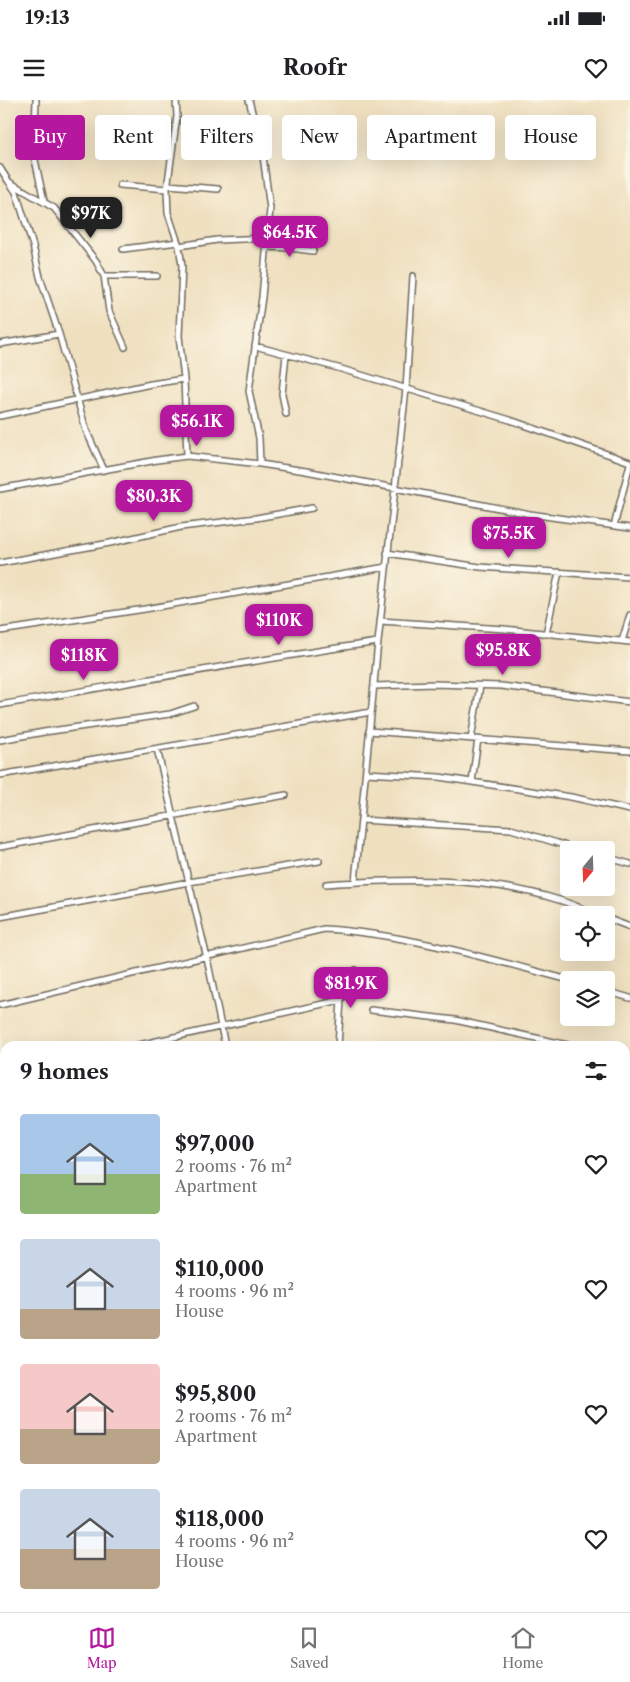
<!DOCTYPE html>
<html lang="en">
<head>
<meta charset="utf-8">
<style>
  :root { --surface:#fff; --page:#f6f6f6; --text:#202124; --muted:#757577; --line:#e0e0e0; --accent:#b5179e }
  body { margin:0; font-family:"Libre Caslon Text",serif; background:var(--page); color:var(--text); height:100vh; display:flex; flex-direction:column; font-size:19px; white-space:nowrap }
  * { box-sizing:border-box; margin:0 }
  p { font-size:16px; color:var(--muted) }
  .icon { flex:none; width:28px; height:28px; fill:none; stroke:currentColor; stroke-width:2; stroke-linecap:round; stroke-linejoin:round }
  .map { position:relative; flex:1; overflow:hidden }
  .sheet { position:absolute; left:0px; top:941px; width:630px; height:571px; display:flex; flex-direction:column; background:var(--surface); border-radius:15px 15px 0 0; box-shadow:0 5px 20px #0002 }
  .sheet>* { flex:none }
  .guide { position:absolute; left:15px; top:15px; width:600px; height:45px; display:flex; gap:10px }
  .needle { width:32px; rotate:199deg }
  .buttons { position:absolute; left:560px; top:741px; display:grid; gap:10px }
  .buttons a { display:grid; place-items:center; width:55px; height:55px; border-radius:5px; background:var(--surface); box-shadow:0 5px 20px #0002; font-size:25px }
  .price { position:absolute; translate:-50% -42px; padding:0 11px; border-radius:10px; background:var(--accent); color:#fff; font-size:16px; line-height:32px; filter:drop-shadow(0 1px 2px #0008) }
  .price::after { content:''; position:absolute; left:50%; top:30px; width:15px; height:11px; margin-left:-8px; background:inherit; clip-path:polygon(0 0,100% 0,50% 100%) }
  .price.current { background:#222; color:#fff }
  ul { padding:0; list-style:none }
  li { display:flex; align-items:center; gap:15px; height:125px; padding:0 20px }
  li span { display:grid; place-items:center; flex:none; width:140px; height:100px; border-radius:5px; color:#555 }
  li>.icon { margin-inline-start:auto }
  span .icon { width:60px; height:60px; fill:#fffc; stroke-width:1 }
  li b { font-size:21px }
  h2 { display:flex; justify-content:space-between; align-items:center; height:60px; padding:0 20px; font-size:21px }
  .tag { padding:0 18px; border-radius:5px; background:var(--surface); box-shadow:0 5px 20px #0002; font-size:18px; line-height:45px }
  .tag.current { background:var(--accent); color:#fff }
  .status { display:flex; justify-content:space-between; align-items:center; height:35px; padding:0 25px; background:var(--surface); direction:ltr }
  .status svg { height:14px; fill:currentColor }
  header { display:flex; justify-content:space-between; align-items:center; height:65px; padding:0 20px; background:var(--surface); font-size:22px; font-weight:700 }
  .tab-bar { display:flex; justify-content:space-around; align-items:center; height:70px; border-top:1px solid var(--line); background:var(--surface); font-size:14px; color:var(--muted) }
  .tab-bar a { display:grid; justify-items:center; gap:2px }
  .tab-bar .current { color:var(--accent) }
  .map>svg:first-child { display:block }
</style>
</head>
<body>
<div class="status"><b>19:13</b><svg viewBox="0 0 49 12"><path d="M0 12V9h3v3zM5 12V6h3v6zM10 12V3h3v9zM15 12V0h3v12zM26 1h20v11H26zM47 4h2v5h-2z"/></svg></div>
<header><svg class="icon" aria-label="menu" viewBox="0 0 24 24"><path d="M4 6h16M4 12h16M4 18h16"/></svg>Roofr<svg class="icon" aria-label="heart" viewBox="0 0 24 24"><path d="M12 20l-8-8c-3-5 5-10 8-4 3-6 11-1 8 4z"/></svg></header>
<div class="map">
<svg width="630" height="1512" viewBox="0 0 630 1512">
  <rect width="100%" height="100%" fill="#fcf5e5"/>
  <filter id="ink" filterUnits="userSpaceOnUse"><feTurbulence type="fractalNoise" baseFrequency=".02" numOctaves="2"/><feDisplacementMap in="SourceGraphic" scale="10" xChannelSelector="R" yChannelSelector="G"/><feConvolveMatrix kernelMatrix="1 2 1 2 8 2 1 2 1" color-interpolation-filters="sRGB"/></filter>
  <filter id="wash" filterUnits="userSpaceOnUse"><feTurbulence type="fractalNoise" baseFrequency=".0096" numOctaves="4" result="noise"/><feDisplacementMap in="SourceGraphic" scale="20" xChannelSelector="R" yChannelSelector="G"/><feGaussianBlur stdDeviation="1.12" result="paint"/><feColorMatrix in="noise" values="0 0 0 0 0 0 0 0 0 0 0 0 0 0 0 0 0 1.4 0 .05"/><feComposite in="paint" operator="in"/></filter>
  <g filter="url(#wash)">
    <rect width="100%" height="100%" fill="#efe0c0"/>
  </g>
  <g filter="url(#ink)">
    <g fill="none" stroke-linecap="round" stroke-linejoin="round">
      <defs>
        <path id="street" d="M36 0 34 55 44 101
          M176 0 177 16 167 89 168 113 179 146 182 166 179 236 184 279 187 356
          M249 0 263 56 270 109 262 197 249 291 259 338 260 364
          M0 68 9 82 54 108 96 161 104 176 109 211 125 247
          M9 82 16 92 33 146 40 177 59 234 86 330 104 370
          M120 85 167 89
          M168 85 218 89
          M179 146 217 140 268 138
          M267 147 290 148 313 151
          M123 149 178 142
          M104 176H157
          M0 244 59 234
          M255 246 338 268 510 320 630 362
          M286 255 282 294 286 314
          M0 316 151 284 184 279
          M0 389 157 360 187 356 260 364 306 371 530 414 630 428
          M614 426 630 364
          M387 453 480 467 630 477
          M0 463 110 443 181 427 256 418 312 408
          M380 521 504 529 630 542
          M0 531 145 509 386 467
          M546 534 559 472
          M622 541 630 515
          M374 586 434 584 501 586 630 602
          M0 605C126 584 251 560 378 542
          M369 631 630 651
          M471 639 480 586
          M0 640 44 632 170 614 194 606
          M157 649 207 858 225 946
          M366 673 439 677 571 697 630 710
          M0 675 371 612
          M472 682 478 639
          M361 720 511 729 580 750
          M0 747 286 695
          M606 757 630 764
          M355 782 378 542 406 289 413 176
          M326 784C403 779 484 776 559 800 572 804 585 810 598 815
          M0 817 189 782 319 761
          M606 818 630 827
          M606 891 630 898
          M0 905 324 829C407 834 489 859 569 880
          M371 910 455 920 572 946
          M134 946 341 900
          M338 946 341 900 356 870
          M625 962 630 963
          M0 976 5 975
          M625 1031 630 1033
          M0 1048 5 1047
          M625 1098 630 1099
          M0 1195 5 1194
          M625 1226 630 1229
          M0 1263 5 1262
          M625 1292 630 1294
          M0 1327 5 1326
          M625 1361 630 1363
          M625 1416 630 1418
          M625 1495 630 1497
          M280 1512V1508"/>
        <path id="secondary" d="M0 1018 5 1041
          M46 1512 47 1508"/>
        <path id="primary" d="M625 1157 630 1144
          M625 1189 630 1175
          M501 1512 502 1508
          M511 1512 512 1508"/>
      </defs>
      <!-- street casing -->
      <use href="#street" stroke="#706a5f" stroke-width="8"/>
      <!-- secondary casing -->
      <use href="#secondary" stroke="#706a5f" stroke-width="10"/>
      <!-- primary casing -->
      <use href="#primary" stroke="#706a5f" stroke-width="11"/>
      <!-- street -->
      <use href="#street" stroke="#fff" stroke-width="5"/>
      <!-- secondary -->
      <use href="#secondary" stroke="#fff" stroke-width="8"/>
      <!-- primary -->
      <use href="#primary" stroke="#fff" stroke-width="9"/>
    </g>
  </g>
</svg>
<div class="buttons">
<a><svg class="needle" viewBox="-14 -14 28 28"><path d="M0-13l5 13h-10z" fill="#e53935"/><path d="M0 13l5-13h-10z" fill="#757577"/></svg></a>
<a><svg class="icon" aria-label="locate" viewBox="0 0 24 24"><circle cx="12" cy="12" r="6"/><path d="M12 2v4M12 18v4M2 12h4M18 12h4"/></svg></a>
<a><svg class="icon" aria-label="layers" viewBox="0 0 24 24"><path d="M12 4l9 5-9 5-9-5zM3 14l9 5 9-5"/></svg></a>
</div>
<b class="price current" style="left:91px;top:139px">$97K</b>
<b class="price" style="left:290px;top:158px">$64.5K</b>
<b class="price" style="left:197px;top:347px">$56.1K</b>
<b class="price" style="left:154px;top:422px">$80.3K</b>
<b class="price" style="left:509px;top:459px">$75.5K</b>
<b class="price" style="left:279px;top:546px">$110K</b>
<b class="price" style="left:503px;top:576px">$95.8K</b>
<b class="price" style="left:84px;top:581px">$118K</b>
<b class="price" style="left:351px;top:909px">$81.9K</b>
<div class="guide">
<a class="tag current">Buy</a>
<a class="tag">Rent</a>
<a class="tag">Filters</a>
<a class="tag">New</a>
<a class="tag">Apartment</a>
<a class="tag">House</a>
</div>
<section class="sheet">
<h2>9 homes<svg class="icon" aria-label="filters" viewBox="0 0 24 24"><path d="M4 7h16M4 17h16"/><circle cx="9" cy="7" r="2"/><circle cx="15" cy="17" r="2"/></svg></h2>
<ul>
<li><span style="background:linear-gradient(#a9c7e8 60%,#8fb573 0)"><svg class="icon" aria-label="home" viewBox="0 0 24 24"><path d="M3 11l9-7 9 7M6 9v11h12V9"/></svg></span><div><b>$97,000</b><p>2 rooms · 76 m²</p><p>Apartment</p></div><svg class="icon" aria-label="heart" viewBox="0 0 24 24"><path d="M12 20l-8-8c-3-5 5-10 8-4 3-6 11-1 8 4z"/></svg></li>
<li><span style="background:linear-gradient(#c9d6e8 70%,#b9a48a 0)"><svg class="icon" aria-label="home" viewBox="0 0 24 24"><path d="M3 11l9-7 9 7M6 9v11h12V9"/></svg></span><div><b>$110,000</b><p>4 rooms · 96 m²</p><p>House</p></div><svg class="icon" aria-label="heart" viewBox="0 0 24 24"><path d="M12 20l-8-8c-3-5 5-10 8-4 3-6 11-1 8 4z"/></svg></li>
<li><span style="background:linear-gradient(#f6c9c9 65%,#b9a48a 0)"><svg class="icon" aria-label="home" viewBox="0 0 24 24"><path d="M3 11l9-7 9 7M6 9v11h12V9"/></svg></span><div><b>$95,800</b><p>2 rooms · 76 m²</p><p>Apartment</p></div><svg class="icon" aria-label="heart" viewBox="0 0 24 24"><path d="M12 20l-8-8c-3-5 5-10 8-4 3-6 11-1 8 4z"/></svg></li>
<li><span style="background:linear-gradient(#c9d6e8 60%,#b9a48a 0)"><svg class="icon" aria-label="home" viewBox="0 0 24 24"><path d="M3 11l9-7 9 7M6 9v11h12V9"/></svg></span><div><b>$118,000</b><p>4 rooms · 96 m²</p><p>House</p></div><svg class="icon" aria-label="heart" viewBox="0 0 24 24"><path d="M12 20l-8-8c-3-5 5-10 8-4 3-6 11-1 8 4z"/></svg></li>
</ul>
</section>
</div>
<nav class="tab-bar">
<a class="current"><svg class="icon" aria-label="map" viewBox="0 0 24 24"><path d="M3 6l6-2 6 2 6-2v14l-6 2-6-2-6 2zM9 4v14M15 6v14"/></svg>Map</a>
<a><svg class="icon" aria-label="saved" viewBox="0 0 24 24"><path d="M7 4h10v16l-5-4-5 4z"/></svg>Saved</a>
<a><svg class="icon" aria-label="home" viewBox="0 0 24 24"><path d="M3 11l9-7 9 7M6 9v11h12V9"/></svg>Home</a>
</nav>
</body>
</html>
